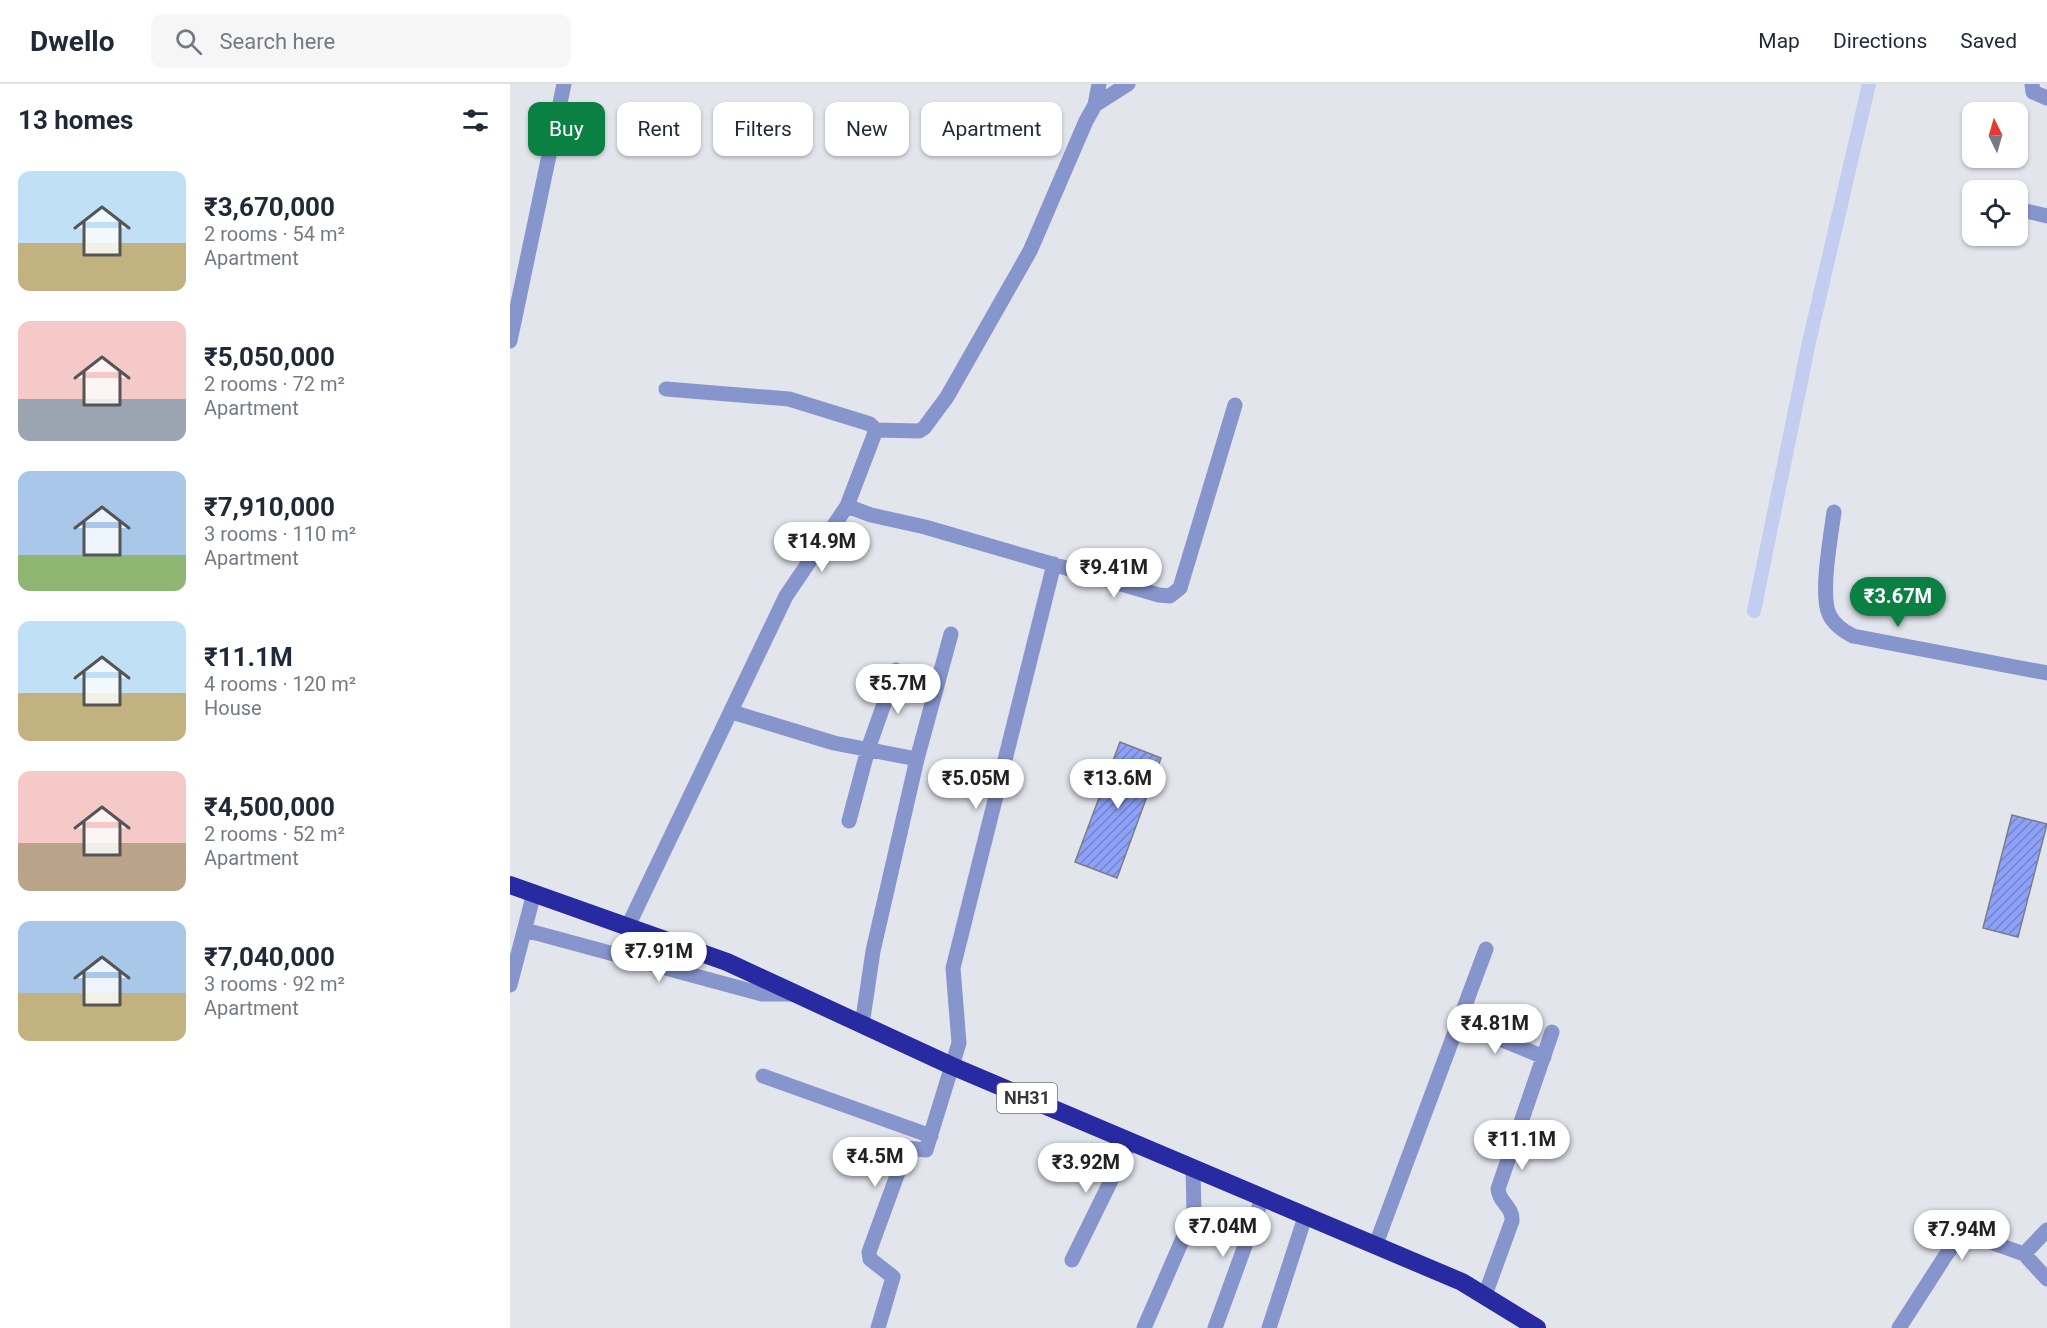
<!DOCTYPE html>
<html lang="en">
<head>
<meta charset="utf-8">
<style>
  :root { --surface:#fff; --page:#f6f6f7; --text:#1f2937; --muted:#747a83; --line:#e0e1e3; --accent:#0b8043 }
  body { margin:0; font-family:Roboto,sans-serif; background:var(--page); color:var(--text); height:100vh; display:flex; flex-direction:column; font-size:22px; white-space:nowrap }
  * { box-sizing:border-box; margin:0 }
  p { font-size:20px; color:var(--muted) }
  .icon { flex:none; width:33px; height:33px; fill:none; stroke:currentColor; stroke-width:2; stroke-linecap:round; stroke-linejoin:round }
  .map { position:relative; flex:1; overflow:hidden }
  .drawer { display:flex; flex-direction:column; background:var(--surface); width:510px }
  .drawer>* { flex:none }
  .guide { position:absolute; left:18px; top:18px; width:570px; height:54px; display:flex; gap:12px }
  .needle { width:39px; rotate:355deg }
  .controls { position:absolute; left:1452px; top:18px; display:grid; gap:12px }
  .controls a { display:grid; place-items:center; width:66px; height:66px; border-radius:12px; background:var(--surface); box-shadow:0 2px 4px #0004; font-size:30px }
  .price { position:absolute; translate:-50% -51px; padding:0 14px; border-radius:21px; background:#fff; color:#222; font-size:20px; line-height:39px; filter:drop-shadow(0 2px 3px #0008) }
  .price::after { content:''; position:absolute; left:50%; top:36px; width:18px; height:14px; margin-left:-9px; background:inherit; clip-path:polygon(0 0,100% 0,50% 100%) }
  .price.active { background:var(--accent); color:#fff }
  ul { padding:0; list-style:none }
  li { display:flex; align-items:center; gap:18px; height:150px; padding:0 18px }
  li span { display:grid; place-items:center; flex:none; width:168px; height:120px; border-radius:12px; color:#555 }
  li>.icon { margin-inline-start:auto }
  span .icon { width:72px; height:72px; fill:#fffc; stroke-width:1 }
  li b { font-size:26px }
  h2 { display:flex; justify-content:space-between; align-items:center; height:72px; padding:0 18px; font-size:26px }
  .pill { padding:0 21px; border-radius:12px; background:var(--surface); box-shadow:0 2px 4px #0004; font-size:21px; line-height:54px }
  .pill.active { background:var(--accent); color:#fff }
  header { display:flex; align-items:center; gap:36px; box-sizing:border-box; height:84px; padding:0 30px; background:var(--surface); border-bottom:2px solid var(--line) }
  header strong { font-size:28px }
  nav { display:flex; gap:33px; margin-inline-start:auto; font-size:21px }
  .search { width:420px; height:54px; background:var(--page); display:flex; align-items:center; gap:15px; box-sizing:border-box; padding:0 21px; border-radius:12px; color:var(--muted); font-size:22px }
  main { display:flex; flex:1; min-height:0 }
  .map>svg:first-child { display:block }
</style>
</head>
<body>
<header>
<strong>Dwello</strong>
<div class="search"><svg class="icon" aria-label="search" viewBox="0 0 24 24"><circle cx="10" cy="10" r="6"/><path d="M15 15l6 6"/></svg>Search here</div>
<nav><a>Map</a><a>Directions</a><a>Saved</a></nav>
</header>
<main>
<section class="drawer">
<h2>13 homes<svg class="icon" aria-label="filters" viewBox="0 0 24 24"><path d="M4 7h16M4 17h16"/><circle cx="9" cy="7" r="2"/><circle cx="15" cy="17" r="2"/></svg></h2>
<ul>
<li><span style="background:linear-gradient(#bfe0f5 60%,#c2b280 0)"><svg class="icon" aria-label="home" viewBox="0 0 24 24"><path d="M3 11l9-7 9 7M6 9v11h12V9"/></svg></span><div><b>₹3,670,000</b><p>2 rooms · 54 m²</p><p>Apartment</p></div></li>
<li><span style="background:linear-gradient(#f6c9c9 65%,#9aa5b1 0)"><svg class="icon" aria-label="home" viewBox="0 0 24 24"><path d="M3 11l9-7 9 7M6 9v11h12V9"/></svg></span><div><b>₹5,050,000</b><p>2 rooms · 72 m²</p><p>Apartment</p></div></li>
<li><span style="background:linear-gradient(#a9c7e8 70%,#8fb573 0)"><svg class="icon" aria-label="home" viewBox="0 0 24 24"><path d="M3 11l9-7 9 7M6 9v11h12V9"/></svg></span><div><b>₹7,910,000</b><p>3 rooms · 110 m²</p><p>Apartment</p></div></li>
<li><span style="background:linear-gradient(#bfe0f5 60%,#c2b280 0)"><svg class="icon" aria-label="home" viewBox="0 0 24 24"><path d="M3 11l9-7 9 7M6 9v11h12V9"/></svg></span><div><b>₹11.1M</b><p>4 rooms · 120 m²</p><p>House</p></div></li>
<li><span style="background:linear-gradient(#f6c9c9 60%,#b9a48a 0)"><svg class="icon" aria-label="home" viewBox="0 0 24 24"><path d="M3 11l9-7 9 7M6 9v11h12V9"/></svg></span><div><b>₹4,500,000</b><p>2 rooms · 52 m²</p><p>Apartment</p></div></li>
<li><span style="background:linear-gradient(#a9c7e8 60%,#c2b280 0)"><svg class="icon" aria-label="home" viewBox="0 0 24 24"><path d="M3 11l9-7 9 7M6 9v11h12V9"/></svg></span><div><b>₹7,040,000</b><p>3 rooms · 92 m²</p><p>Apartment</p></div></li>
</ul>
</section>
<div class="map">
<svg width="1537" height="1244" viewBox="0 0 1537 1244">
  <defs>
    <pattern id="building-hatch" width="6" height="6" patternUnits="userSpaceOnUse" patternTransform="scale(1.5)"><rect width="6" height="6" fill="#8ca1f7"/><path d="M-1 1l2-2M0 6l6-6M5 7l2-2" fill="none" stroke="#7384c9"/></pattern>
  </defs>
  <rect width="100%" height="100%" fill="#e3e5ed"/>
  <g fill="none" stroke-linecap="round" stroke-linejoin="round">
    <!-- canal -->
    <path stroke="#c3cdf0" stroke-width="14" d="M1244 527 1299 258 1359 0"/>
  </g>
  <!-- building -->
  <path fill="url(#building-hatch)" stroke="#7c7e85" stroke-width="1.5" d="M610 658 651 674 607 794 565 778Z
    M1502 731 1537 740 1508 853 1473 844Z"/>
  <g fill="none" stroke-linecap="round" stroke-linejoin="round">
    <!-- minor -->
    <path stroke="#8695cc" stroke-width="15" d="M1522 0 1523 8 1537 14
      M585 21 589 0
      M1508 125 1537 132
      M0 257 54 0
      M366 346 409 347 414 344 437 313 520 167 576 37 585 21 618 0
      M337 422 361 431 415 443 649 511 660 512 670 504 725 321
      M1324 428C1321 451 1310 510 1319 530 1324 541 1333 547 1343 552L1537 589
      M222 628 324 659 407 675
      M339 737 358 665 386 586
      M118 842 276 512 337 422 366 346 360 340 279 315 156 305
      M15 846 252 910H286
      M0 901 24 809
      M948 938 1034 973
      M352 941 363 867 407 675 441 550
      M253 992 421 1052
      M866 1160 976 865
      M1514 1170 1537 1146
      M562 1176 620 1058
      M975 1211 1002 1137C1003 1122 989 1119 988 1105L1042 948
      M368 1244 383 1193 360 1175 359 1168 397 1064 416 1066 449 959 443 884 544 480
      M634 1244 684 1129 683 1084
      M705 1244 752 1115
      M759 1244 795 1133
      M1389 1244 1436 1171 1445 1159 1453 1154H1469L1514 1170 1537 1195"/>
    <!-- highway -->
    <path stroke="#282aa2" stroke-width="18" d="M0 801 217 878 442 982 952 1198 1027 1244"/>
  </g>
  <g text-anchor="middle" stroke-width="6" stroke-linejoin="round" paint-order="stroke">
    <!-- shield labels -->
    <rect fill="#fff" stroke="#737476" stroke-width="1.5" x="487" y="999" width="60" height="30" rx="4.5"/>
    <g font-size="18" font-weight="bold" fill="#37383b">
      <text x="517" y="1020">NH31</text>
    </g>
  </g>
</svg>
<div class="controls">
<a><svg class="needle" viewBox="-14 -14 28 28"><path d="M0-13l5 13h-10z" fill="#e53935"/><path d="M0 13l5-13h-10z" fill="#747a83"/></svg></a>
<a><svg class="icon" aria-label="locate" viewBox="0 0 24 24"><circle cx="12" cy="12" r="6"/><path d="M12 2v4M12 18v4M2 12h4M18 12h4"/></svg></a>
</div>
<b class="price" style="left:312px;top:489px">₹14.9M</b>
<b class="price" style="left:604px;top:515px">₹9.41M</b>
<b class="price active" style="left:1388px;top:544px">₹3.67M</b>
<b class="price" style="left:388px;top:631px">₹5.7M</b>
<b class="price" style="left:466px;top:726px">₹5.05M</b>
<b class="price" style="left:608px;top:726px">₹13.6M</b>
<b class="price" style="left:149px;top:899px">₹7.91M</b>
<b class="price" style="left:985px;top:971px">₹4.81M</b>
<b class="price" style="left:1012px;top:1087px">₹11.1M</b>
<b class="price" style="left:365px;top:1104px">₹4.5M</b>
<b class="price" style="left:576px;top:1110px">₹3.92M</b>
<b class="price" style="left:713px;top:1174px">₹7.04M</b>
<b class="price" style="left:1452px;top:1177px">₹7.94M</b>
<div class="guide">
<a class="pill active">Buy</a>
<a class="pill">Rent</a>
<a class="pill">Filters</a>
<a class="pill">New</a>
<a class="pill">Apartment</a>
</div>
</div>
</main>
</body>
</html>
